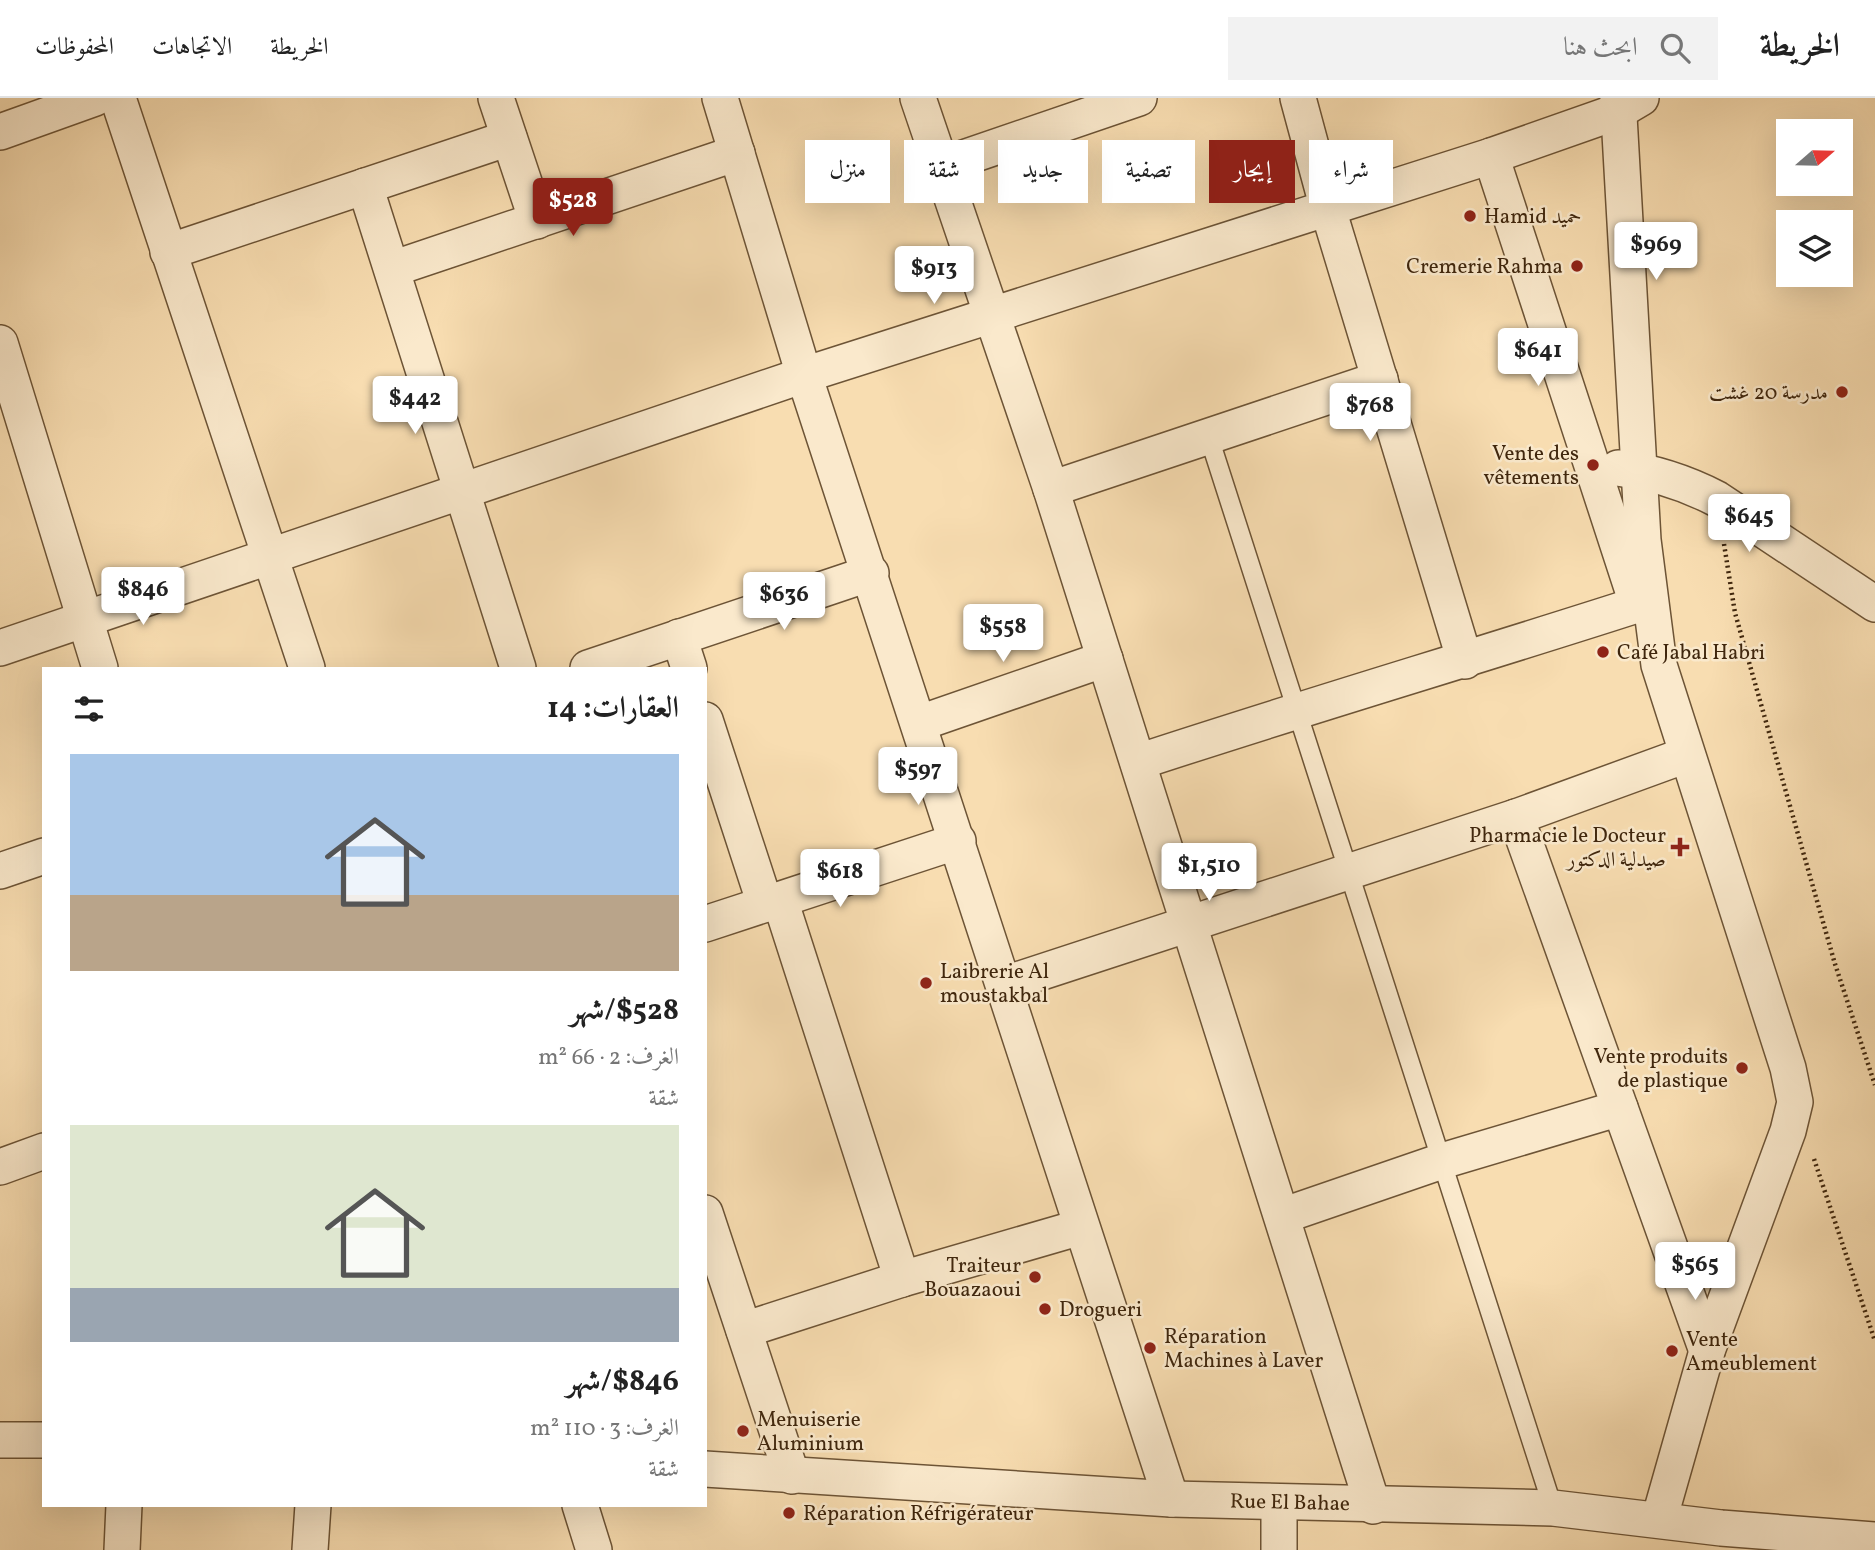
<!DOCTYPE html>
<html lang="ar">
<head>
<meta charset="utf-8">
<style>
  :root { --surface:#fff; --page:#f2f2f2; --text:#222; --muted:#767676; --line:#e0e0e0; --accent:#8f2418 }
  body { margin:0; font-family:Vollkorn,Amiri,serif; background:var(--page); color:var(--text); direction:rtl; height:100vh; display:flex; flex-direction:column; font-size:26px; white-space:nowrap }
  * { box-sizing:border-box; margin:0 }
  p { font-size:23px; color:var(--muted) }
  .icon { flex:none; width:38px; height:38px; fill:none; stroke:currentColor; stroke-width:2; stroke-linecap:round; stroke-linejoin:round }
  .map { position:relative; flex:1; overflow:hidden; direction:ltr }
  .sheet { position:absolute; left:42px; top:569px; width:665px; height:840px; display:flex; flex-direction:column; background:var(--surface); border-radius:0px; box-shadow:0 7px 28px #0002; direction:rtl }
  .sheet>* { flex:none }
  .banner { position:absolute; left:728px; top:42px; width:665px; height:63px; direction:rtl; display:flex; gap:14px }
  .needle { width:46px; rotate:70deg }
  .controls { position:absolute; left:1776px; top:21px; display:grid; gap:14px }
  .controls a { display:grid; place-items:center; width:77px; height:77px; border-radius:0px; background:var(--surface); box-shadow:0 7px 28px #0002; font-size:35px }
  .price { position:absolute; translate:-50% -60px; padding:0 16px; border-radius:7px; background:#fff; color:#222; font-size:23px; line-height:46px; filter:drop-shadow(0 2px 4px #0008) }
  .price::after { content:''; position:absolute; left:50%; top:42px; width:21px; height:16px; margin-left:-10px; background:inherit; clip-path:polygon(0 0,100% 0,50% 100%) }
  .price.active { background:var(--accent); color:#fff }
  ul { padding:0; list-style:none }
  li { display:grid; align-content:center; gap:14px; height:371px; padding:0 28px }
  li span { display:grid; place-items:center; height:217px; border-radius:0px; color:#555 }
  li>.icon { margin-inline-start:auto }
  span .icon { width:126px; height:126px; fill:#fffc; stroke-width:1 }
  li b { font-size:30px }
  h2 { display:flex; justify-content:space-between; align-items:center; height:84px; padding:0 28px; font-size:30px }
  .pill { padding:0 24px; border-radius:0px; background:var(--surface); box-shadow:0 7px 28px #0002; font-size:24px; line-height:63px }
  .pill.active { background:var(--accent); color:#fff }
  header { display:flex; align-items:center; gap:42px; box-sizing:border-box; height:98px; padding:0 35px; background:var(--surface); border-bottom:2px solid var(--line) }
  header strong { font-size:33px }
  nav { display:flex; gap:38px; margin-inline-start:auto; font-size:24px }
  .search { width:490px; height:63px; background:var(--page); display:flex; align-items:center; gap:18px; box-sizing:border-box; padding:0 24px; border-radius:0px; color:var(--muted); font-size:26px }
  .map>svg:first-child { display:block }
</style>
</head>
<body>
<header>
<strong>الخريطة</strong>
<div class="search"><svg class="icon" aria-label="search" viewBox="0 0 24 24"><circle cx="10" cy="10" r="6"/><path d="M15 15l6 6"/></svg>ابحث هنا</div>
<nav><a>الخريطة</a><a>الاتجاهات</a><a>المحفوظات</a></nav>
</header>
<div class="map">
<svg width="1875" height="1452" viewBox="0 0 1875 1452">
  <rect width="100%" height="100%" fill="#f8ddb1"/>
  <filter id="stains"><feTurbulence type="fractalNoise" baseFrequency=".00286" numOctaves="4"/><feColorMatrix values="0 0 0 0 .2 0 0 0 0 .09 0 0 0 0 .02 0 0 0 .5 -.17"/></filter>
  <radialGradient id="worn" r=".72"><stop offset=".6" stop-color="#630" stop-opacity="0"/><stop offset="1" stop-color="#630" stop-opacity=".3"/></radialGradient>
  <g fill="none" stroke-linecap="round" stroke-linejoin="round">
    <defs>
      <path id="lane" d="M1208 336 1553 1410"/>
      <g id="street">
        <path d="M118 0 307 570"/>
        <path d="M496 0 537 123"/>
        <path d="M720 0 804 277 1171 1401"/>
        <path d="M918 0 1051 391 1373 1408"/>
        <path d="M1298 0 1328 111 1465 563"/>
        <path d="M1618 0 1643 442 1659 567 1788 970 1795 1004 1788 1033 1707 1253 1659 1422"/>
        <path d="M0 34 95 0"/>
        <path d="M1491 58 1633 493"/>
        <path d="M940 68 1139 0"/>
        <path d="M365 88 518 570"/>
        <path d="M168 154 509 40"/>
        <path d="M392 171 737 55"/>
        <path d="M0 245 100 570"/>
        <path d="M1618 370C1653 374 1686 385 1717 401L1875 506"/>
        <path d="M1051 391 1380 281"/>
        <path d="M679 539 689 570"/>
        <path d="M0 550 804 277 1491 58 1619 13 1641 0"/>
        <path d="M588 570 871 475"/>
        <path d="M705 622 765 806"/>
        <path d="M920 625 1105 561"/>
        <path d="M1138 664C1308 608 1479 558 1649 503"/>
        <path d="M1516 719 1707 1253"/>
        <path d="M0 773 44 758"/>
        <path d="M780 802 902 1181"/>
        <path d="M705 826 958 743"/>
        <path d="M1005 886 1516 719 1686 657"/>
        <path d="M0 1069 44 1053"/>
        <path d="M705 1115 792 1378"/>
        <path d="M1282 1118 1442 1063 1620 1010"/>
        <path d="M744 1232 902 1181 1081 1129"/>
        <path d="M0 1342H44"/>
        <path id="s1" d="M705 1371 1171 1401 1553 1410 1721 1430 1875 1442"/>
        <path d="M1279 1404V1452"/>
        <path d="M580 1407 594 1452"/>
        <path d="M122 1452 124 1407"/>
        <path d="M310 1452 313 1407"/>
      </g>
    </defs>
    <!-- lane casing -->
    <use href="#lane" stroke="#6d5436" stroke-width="21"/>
    <!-- street casing -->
    <use href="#street" stroke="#6d5436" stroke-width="38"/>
    <!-- path -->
    <path stroke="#3f260d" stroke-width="4.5" stroke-dasharray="2 3.5" stroke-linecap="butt" d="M1724 446 1735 515 1835 866 1875 987
      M1814 1061 1875 1243"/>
    <!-- lane -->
    <use href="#lane" stroke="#fae9cc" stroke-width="18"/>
    <!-- street -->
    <use href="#street" stroke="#fae9cc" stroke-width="35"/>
  </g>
  <!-- markers -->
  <g fill="#8f2418" stroke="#fae9cc" stroke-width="2.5">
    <circle cx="1470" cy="118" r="7"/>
    <circle cx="1577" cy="168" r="7"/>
    <circle cx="1842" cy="294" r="7"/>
    <circle cx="1593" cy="367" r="7"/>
    <circle cx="1603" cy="554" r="7"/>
    <path d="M1676.5 738.5h7v7h7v7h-7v7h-7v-7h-7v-7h7z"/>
    <circle cx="926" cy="885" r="7"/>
    <circle cx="1742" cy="970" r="7"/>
    <circle cx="1035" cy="1179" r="7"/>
    <circle cx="1045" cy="1211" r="7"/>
    <circle cx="1150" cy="1250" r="7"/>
    <circle cx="1672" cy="1253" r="7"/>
    <circle cx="743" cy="1333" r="7"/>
    <circle cx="789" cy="1415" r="7"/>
  </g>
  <g text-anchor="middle" stroke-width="5" stroke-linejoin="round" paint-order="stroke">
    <!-- poi labels -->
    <g font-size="21" fill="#3f260d" stroke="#fae9cc" text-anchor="start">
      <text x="1484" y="125">Hamid حميد</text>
      <text x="1563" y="175" text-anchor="end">Cremerie Rahma</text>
      <text x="1828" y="301" text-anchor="end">مدرسة 20 غشت</text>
      <text x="1579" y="362" text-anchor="end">Vente des<tspan x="1579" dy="24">vêtements</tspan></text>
      <text x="1617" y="561">Café Jabal Habri</text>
      <text x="1666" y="744" text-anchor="end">Pharmacie le Docteur<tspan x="1666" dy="24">صيدلية الدكتور</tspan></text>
      <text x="940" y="880">Laibrerie Al<tspan x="940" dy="24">moustakbal</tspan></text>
      <text x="1728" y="965" text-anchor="end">Vente produits<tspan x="1728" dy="24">de plastique</tspan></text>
      <text x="1021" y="1174" text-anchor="end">Traiteur<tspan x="1021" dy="24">Bouazaoui</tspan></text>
      <text x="1059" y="1218">Drogueri</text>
      <text x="1164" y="1245">Réparation<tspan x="1164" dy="24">Machines à Laver</tspan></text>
      <text x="1686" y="1248">Vente<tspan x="1686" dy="24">Ameublement</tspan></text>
      <text x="757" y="1328">Menuiserie<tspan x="757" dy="24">Aluminium</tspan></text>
      <text x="803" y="1422">Réparation Réfrigérateur</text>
    </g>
    <!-- street labels -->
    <g font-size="21" fill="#3f260d" stroke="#fae9cc">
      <text dy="7" stroke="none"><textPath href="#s1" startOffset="586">Rue El Bahae</textPath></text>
    </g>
  </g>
  <rect width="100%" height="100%" filter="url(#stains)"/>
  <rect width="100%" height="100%" fill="url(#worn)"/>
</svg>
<div class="controls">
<a><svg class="needle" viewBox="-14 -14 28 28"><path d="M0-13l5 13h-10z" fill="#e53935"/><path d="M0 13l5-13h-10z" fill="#767676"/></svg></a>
<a><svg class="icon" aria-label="layers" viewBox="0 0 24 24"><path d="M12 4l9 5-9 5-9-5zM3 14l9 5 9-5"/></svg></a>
</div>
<b class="price active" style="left:573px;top:140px">$528</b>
<b class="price" style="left:1656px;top:184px">$969</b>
<b class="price" style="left:934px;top:208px">$913</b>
<b class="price" style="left:1538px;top:290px">$641</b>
<b class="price" style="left:415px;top:338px">$442</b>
<b class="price" style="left:1370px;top:345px">$768</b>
<b class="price" style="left:1749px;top:456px">$645</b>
<b class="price" style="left:143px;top:529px">$846</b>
<b class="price" style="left:784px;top:534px">$636</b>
<b class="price" style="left:1003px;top:566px">$558</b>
<b class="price" style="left:918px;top:709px">$597</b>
<b class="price" style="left:1209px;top:805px">$1,510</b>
<b class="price" style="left:840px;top:811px">$618</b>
<b class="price" style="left:1695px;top:1204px">$565</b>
<div class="banner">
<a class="pill">شراء</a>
<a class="pill active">إيجار</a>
<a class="pill">تصفية</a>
<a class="pill">جديد</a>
<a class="pill">شقة</a>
<a class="pill">منزل</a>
</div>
<section class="sheet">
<h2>العقارات: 14<svg class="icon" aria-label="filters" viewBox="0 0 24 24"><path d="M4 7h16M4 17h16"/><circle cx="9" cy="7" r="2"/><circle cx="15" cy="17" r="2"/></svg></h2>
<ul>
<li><span style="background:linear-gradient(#a9c7e8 65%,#b9a48a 0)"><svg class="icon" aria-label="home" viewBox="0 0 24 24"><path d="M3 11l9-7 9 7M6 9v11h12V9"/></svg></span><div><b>$528/شهر</b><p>الغرف: 2 · 66 m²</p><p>شقة</p></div></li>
<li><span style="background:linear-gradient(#dfe7d0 75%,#9aa5b1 0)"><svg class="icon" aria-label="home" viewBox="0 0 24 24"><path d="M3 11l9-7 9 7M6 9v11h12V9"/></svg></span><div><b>$846/شهر</b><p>الغرف: 3 · 110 m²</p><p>شقة</p></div></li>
</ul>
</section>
</div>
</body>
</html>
